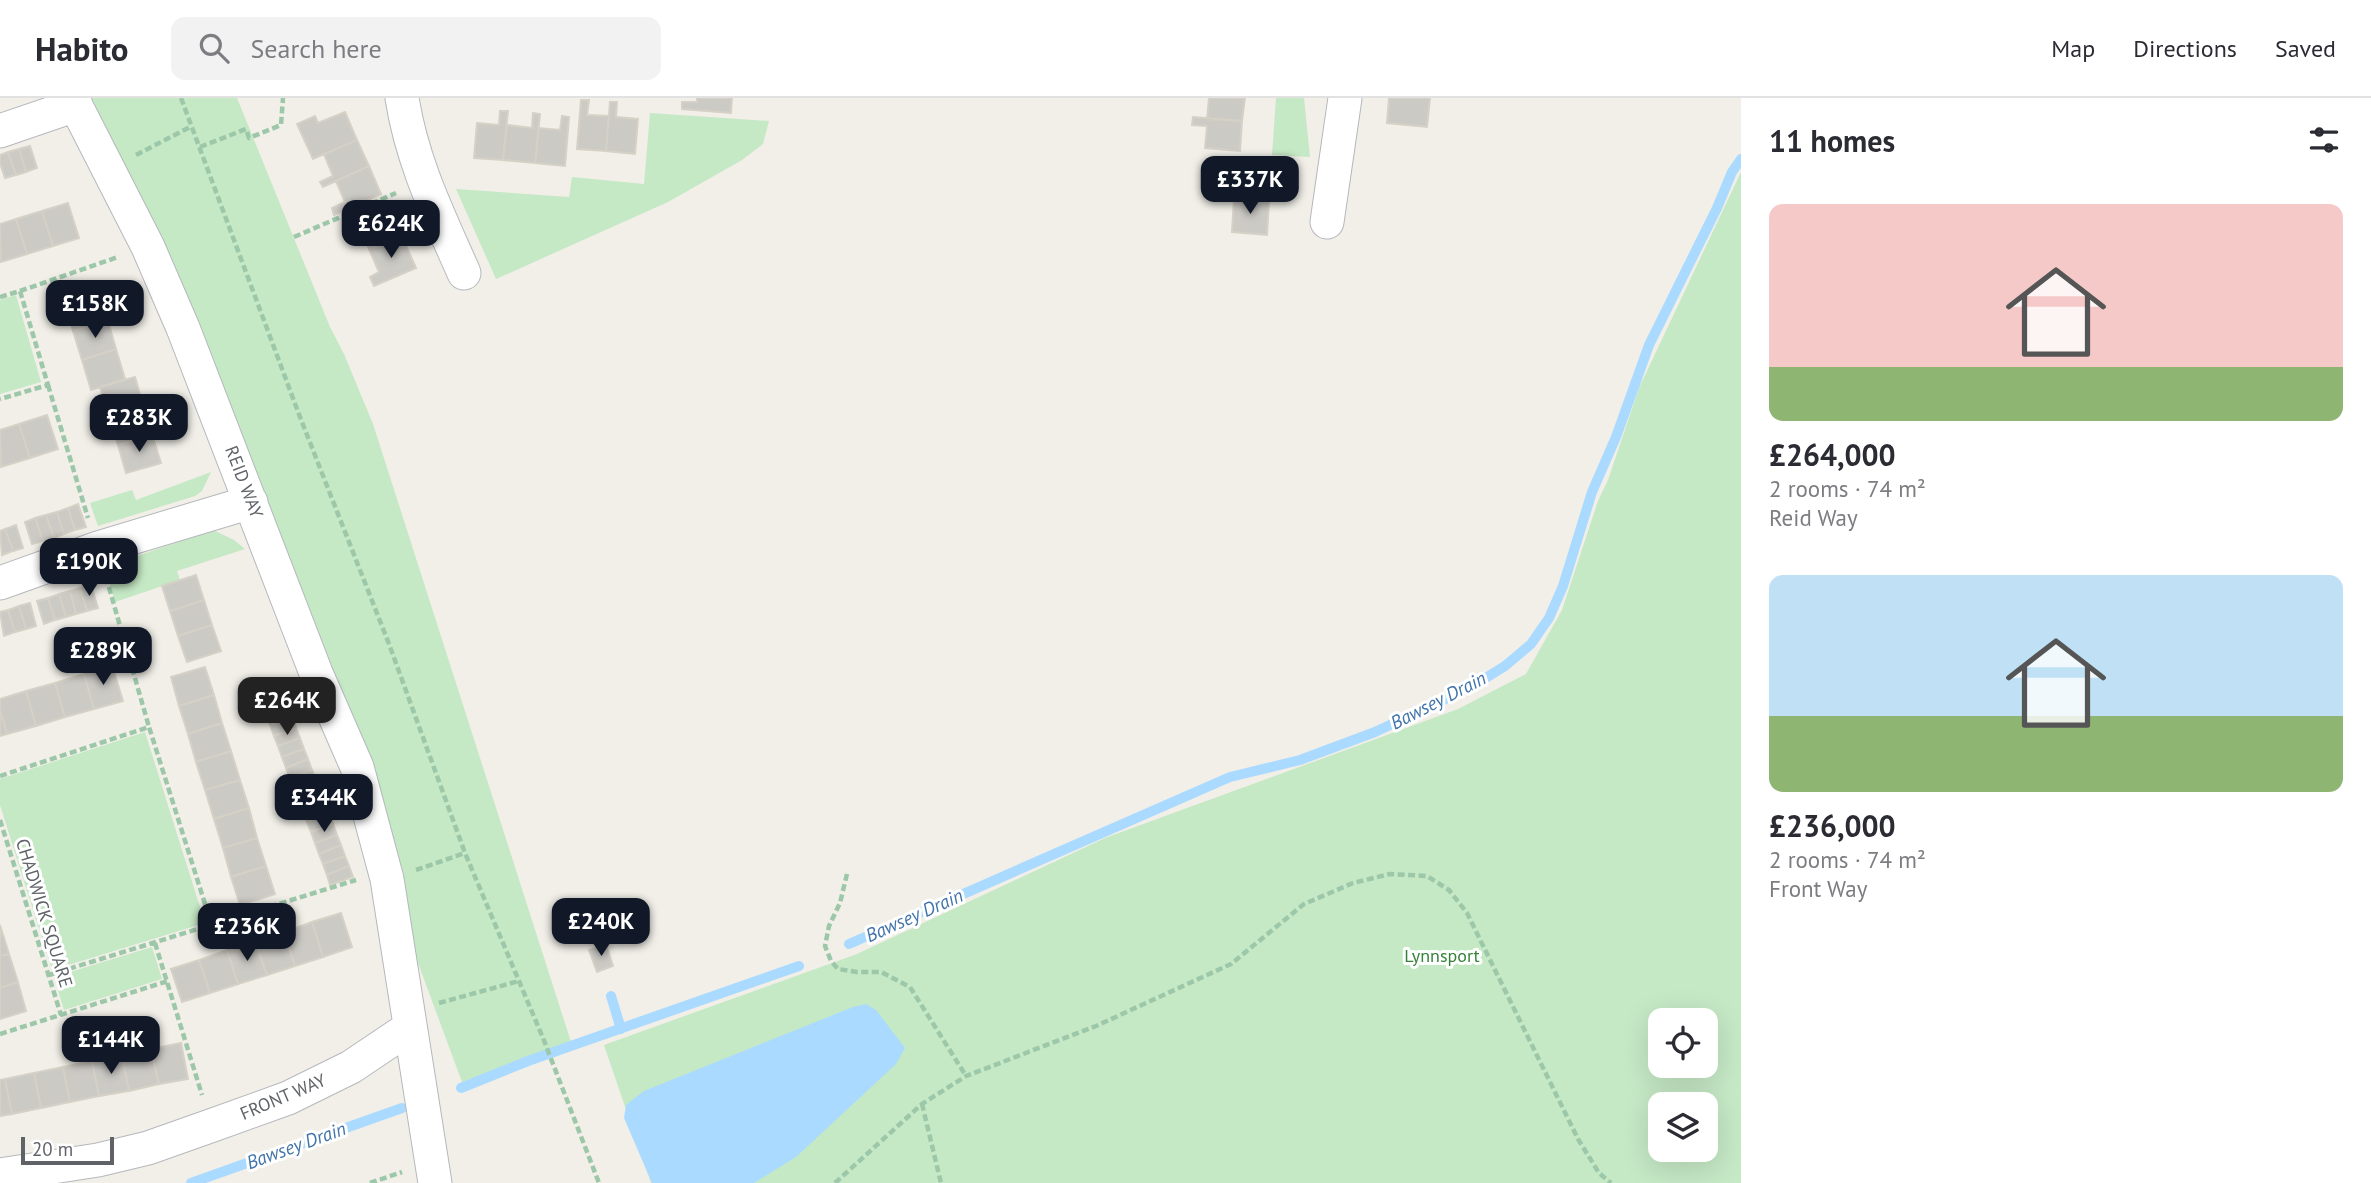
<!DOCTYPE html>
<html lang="en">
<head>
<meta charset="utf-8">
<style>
  :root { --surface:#fff; --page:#f2f2f3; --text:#2b2b33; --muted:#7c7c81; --line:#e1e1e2; --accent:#111827 }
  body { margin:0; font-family:"PT Sans",sans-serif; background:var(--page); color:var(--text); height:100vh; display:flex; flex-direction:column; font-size:26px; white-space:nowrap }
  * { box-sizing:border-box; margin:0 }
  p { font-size:23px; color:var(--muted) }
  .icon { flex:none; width:38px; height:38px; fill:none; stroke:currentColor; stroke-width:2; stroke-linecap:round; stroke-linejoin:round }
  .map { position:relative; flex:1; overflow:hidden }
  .drawer { display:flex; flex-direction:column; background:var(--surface); width:630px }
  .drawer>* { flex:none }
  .buttons { position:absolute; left:1648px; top:910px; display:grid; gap:14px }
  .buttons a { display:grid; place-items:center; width:70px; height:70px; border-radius:14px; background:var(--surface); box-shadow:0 7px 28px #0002; font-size:35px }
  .scale { position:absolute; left:21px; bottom:18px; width:93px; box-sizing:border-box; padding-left:7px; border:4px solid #5f6368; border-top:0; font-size:19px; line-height:24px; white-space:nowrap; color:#5f6368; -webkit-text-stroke:5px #fff; paint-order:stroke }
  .price { position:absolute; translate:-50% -60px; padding:0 16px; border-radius:14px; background:var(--accent); color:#fff; font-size:23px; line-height:46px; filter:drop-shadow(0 2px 4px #0008) }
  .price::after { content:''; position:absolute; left:50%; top:42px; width:21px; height:16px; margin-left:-10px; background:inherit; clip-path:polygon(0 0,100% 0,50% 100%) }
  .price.current { background:#222; color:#fff }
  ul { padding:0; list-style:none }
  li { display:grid; align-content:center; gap:14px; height:371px; padding:0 28px }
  li span { display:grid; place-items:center; height:217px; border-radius:14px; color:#555 }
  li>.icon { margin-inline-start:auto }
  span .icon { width:126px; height:126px; fill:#fffc; stroke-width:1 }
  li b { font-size:30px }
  h2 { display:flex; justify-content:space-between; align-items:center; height:84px; padding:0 28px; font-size:30px }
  header { display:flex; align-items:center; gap:42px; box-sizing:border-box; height:98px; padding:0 35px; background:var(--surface); border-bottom:2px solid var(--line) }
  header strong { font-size:33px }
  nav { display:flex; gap:38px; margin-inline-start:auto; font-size:24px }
  .search { width:490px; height:63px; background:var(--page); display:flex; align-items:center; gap:18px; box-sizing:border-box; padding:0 24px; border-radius:14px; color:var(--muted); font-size:26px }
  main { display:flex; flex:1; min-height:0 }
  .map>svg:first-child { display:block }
</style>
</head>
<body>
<header>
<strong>Habito</strong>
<div class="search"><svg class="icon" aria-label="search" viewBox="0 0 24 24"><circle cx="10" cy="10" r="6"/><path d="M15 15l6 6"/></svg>Search here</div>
<nav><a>Map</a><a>Directions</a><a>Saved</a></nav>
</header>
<main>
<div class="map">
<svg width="1741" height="1085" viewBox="0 0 1741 1085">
  <rect width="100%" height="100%" fill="#f1efe8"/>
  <!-- green -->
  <path fill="#c5e8c5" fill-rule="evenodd" d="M72 0H237L330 229 344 256 373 326 571 944 462 984 387 781 357 669Z
    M1276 0H1304L1310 59 1272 57Z
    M650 15 769 23 763 46 742 62 668 104 496 181 456 91 569 99 572 79 644 86Z
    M1741 74V1085H651L604 947 857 856 1105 740 1458 611 1526 576 1562 512 1598 403 1608 382 1639 290ZM1661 922H1706V968H1661ZM1661 1006H1706V1052H1661Z
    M16 197 41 284 0 296V202Z
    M211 374 202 393 195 398 98 428 90 405 132 392 136 402Z
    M213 432 234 442 245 451 177 473 180 482 115 504 105 469Z
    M145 634 205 825 52 872 0 707V681Z
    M152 849 162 881 64 912 54 879Z"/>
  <!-- water -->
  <path fill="#aadaff" d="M866 906 876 912 905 950 896 966 796 1059 754 1085H652L624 1020 626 1007 644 993 853 909Z"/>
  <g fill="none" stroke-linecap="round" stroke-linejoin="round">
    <!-- stream -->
    <path stroke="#aadaff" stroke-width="10" d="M849 846 1230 679 1300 662 1375 634 1471 589 1505 568 1531 546 1549 520 1563 488 1592 394 1616 339 1649 247 1717 110 1732 74 1741 61
      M611 898 621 931
      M461 990 528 963 799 868
      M191 1085 402 1010"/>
  </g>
  <!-- building -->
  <path fill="#cccac5" stroke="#d6d1c6" stroke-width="2" d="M697 0H732L731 15 682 11V4H697Z
    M1209 0H1245L1242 23 1207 21Z
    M1389 0H1430L1427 29 1387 25Z
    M581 2H589L587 17 609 18 606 53 577 51Z
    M610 4H617L616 19 638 21 635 56 606 53Z
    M500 13H508L503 62 474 60 477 25 499 27Z
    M345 14 357 42 313 61 297 26 315 18 318 25Z
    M533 15 540 16 535 65 503 62 507 27 532 30Z
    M562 18 569 19 565 68 535 65 539 30 560 32Z
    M1193 19 1242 23 1240 53 1205 50 1207 28 1192 27Z
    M357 42 369 68 323 89 320 84 333 78 324 56Z
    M30 48 37 70 26 74 19 51Z
    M19 51 26 74 16 77 8 54Z
    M8 54 16 77 5 80 0 65V57Z
    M1238 65 1272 68 1269 103 1234 100Z
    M369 68 381 96 334 117 332 110 345 104 336 83Z
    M1234 100 1269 103 1267 137 1232 134Z
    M387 104 401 136 369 151 359 128 349 132 345 122Z
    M68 105 79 140 53 148 42 113Z
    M42 113 53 148 27 156 16 121Z
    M16 121 27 156 1 164 0 126Z
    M401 136 416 170 374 188 370 179 379 174 369 151Z
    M99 194 108 223 73 233 65 205Z
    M108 223 116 251 82 262 73 233Z
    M116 251 125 281 91 292 82 262Z
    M135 279 143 307 109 318 100 289Z
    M143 307 152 336 118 347 109 318Z
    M47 317 58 351 30 360 19 326Z
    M19 326 30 360 1 369 0 332Z
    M152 336 161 365 126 375 118 347Z
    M78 406 86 429 75 432 68 410Z
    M68 410 75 432 64 436 57 414Z
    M57 414 64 436 54 440 46 417Z
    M46 417 54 440 43 443 35 420Z
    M35 420 43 443 32 446 25 424Z
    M16 427 23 450 13 453 5 431Z
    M5 431 13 453 2 457 0 433Z
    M196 477 204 502 170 513 162 488Z
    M91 487 98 510 87 513 80 490Z
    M80 490 87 513 76 516 70 493Z
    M70 493 76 516 66 519 59 496Z
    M59 496 66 519 55 522 48 500Z
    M48 500 55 522 44 526 37 503Z
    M204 502 212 527 178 538 170 513Z
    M30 505 36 528 26 531 19 508Z
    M19 508 26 531 15 534 8 512Z
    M8 512 15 534 4 538 0 514Z
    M212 527 221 553 187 564 178 538Z
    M112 567 123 603 94 611 84 576Z
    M205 569 214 597 179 608 171 579Z
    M84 576 94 611 65 619 55 585Z
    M55 585 65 619 36 628 26 593Z
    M281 588 284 598 262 606 258 596Z
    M26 593 36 628 7 636 0 612V601Z
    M214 597 222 625 188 636 179 608Z
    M284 598 288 609 266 617 262 606Z
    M288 609 293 619 270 627 266 617Z
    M0 612 7 636 0 638Z
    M293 619 296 630 274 638 270 627Z
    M222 625 231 653 196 664 188 636Z
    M296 630 300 640 278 648 274 638Z
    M300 640 304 651 282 659 278 648Z
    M304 651 308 661 286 670 282 659Z
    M231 653 240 682 205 692 196 664Z
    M308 661 312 672 290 680 286 670Z
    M312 672 316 682 294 691 290 680Z
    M240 682 249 710 214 721 205 692Z
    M321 695 325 705 303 714 299 703Z
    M325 705 329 716 307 724 303 714Z
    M249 710 257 740 223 750 214 721Z
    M329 716 333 726 311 734 307 724Z
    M333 726 337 737 315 745 311 734Z
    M337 737 341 747 319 756 315 745Z
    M257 740 266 768 231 779 223 750Z
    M341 747 345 758 323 766 319 756Z
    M345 758 349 768 327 777 323 766Z
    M266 768 275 796 240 807 231 779Z
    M349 768 353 779 330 787 327 777Z
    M341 815 352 849 323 859 312 824Z
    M312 824 323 859 295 868 284 834Z
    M0 827 9 856 0 858Z
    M284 834 295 868 267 877 255 843Z
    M255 843 267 877 238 886 227 852Z
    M606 847 613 868 597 874 589 852Z
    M227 852 238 886 210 895 199 862Z
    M9 856 18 884 0 890V858Z
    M199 862 210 895 182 904 171 871Z
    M18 884 26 913 0 921V890Z
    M181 945 188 981 159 986 151 951Z
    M151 951 159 986 129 993 122 957Z
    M122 957 129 993 99 998 92 963Z
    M92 963 99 998 70 1004 63 969Z
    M63 969 70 1004 41 1010 34 975Z
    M34 975 41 1010 12 1016 5 981Z
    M5 981 12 1016 0 1018V982Z"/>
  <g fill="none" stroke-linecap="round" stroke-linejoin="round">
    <defs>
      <path id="minor" d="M72 0 148 149 183 230 316 575 357 669 387 781 435 1085
        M402 0C412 64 438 116 464 175
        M0 33 76 7
        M1327 124 1345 0
        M0 485 98 450 251 404
        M0 1077 98 1062 148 1050 213 1027 288 1000 351 969 409 930"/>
    </defs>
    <!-- minor casing -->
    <use href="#minor" stroke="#b5b8bc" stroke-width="35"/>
    <!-- path -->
    <path stroke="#9cc7a9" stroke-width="4.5" stroke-dasharray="7 3.5" stroke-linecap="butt" d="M181 0 300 319 389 546 465 755 543 940 599 1085
      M200 49 246 31 249 40 281 27 283 0
      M136 57 192 28
      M294 139 396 95
      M20 193 118 159
      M0 199 20 193 48 287 0 301
      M48 287 88 420
      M106 479 149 629
      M0 678 149 629 212 828
      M0 722 61 917
      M416 772 465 755
      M847 776 840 805 829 828 825 848 831 863 838 871 857 874H881L910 889 966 978
      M155 845 202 997
      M49 877 356 782
      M439 905 519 883
      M0 936 168 883
      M922 1006 941 1085
      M370 1085 402 1074
      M835 1085 922 1006 966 978 1096 928 1231 866 1304 806 1353 785 1390 776 1427 778 1449 792 1467 815 1578 1041 1599 1075 1611 1085"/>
    <!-- minor -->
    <use href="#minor" stroke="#fff" stroke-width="33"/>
  </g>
  <g text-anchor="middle" stroke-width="6" stroke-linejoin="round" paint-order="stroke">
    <!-- street labels -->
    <g font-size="18" fill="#5f6368" stroke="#fff">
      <text transform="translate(244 384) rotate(69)" y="6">REID WAY</text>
      <text transform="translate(44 815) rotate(73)" y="6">CHADWICK SQUARE</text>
      <text transform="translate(283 999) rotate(-23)" y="6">FRONT WAY</text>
    </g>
    <!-- park labels -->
    <g font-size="18" fill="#348238" stroke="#fff">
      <text x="1442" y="864">Lynnsport</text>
    </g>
    <!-- water labels -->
    <g font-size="19" font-style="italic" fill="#4174aa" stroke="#fff">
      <text transform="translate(1438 602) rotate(-27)" y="7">Bawsey Drain</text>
      <text transform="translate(914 817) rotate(-24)" y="7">Bawsey Drain</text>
      <text transform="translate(296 1047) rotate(-20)" y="7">Bawsey Drain</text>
    </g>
  </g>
</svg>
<div class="buttons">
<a><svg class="icon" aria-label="locate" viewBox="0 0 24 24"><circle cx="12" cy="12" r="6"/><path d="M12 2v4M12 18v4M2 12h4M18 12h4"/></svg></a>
<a><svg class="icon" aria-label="layers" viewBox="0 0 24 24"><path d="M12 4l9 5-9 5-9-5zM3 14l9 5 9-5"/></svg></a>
</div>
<div class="scale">20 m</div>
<b class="price" style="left:1250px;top:118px">£337K</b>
<b class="price" style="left:391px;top:162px">£624K</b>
<b class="price" style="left:95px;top:242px">£158K</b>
<b class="price" style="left:139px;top:356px">£283K</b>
<b class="price" style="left:89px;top:500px">£190K</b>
<b class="price" style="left:103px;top:589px">£289K</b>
<b class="price current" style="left:287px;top:639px">£264K</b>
<b class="price" style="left:324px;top:736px">£344K</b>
<b class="price" style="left:601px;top:860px">£240K</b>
<b class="price" style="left:247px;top:865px">£236K</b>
<b class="price" style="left:111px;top:978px">£144K</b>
</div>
<section class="drawer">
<h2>11 homes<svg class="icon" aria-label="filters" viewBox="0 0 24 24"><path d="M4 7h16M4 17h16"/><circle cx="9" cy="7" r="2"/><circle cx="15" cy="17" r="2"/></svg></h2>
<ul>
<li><span style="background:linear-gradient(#f6c9c9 75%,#8fb573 0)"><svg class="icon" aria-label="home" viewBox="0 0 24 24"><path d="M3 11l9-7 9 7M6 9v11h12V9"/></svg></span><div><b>£264,000</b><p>2 rooms · 74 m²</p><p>Reid Way</p></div></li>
<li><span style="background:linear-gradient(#bfe0f5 65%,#8fb573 0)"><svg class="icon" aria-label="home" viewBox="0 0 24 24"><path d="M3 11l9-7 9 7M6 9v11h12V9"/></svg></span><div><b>£236,000</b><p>2 rooms · 74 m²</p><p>Front Way</p></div></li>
</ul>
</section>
</main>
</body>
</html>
